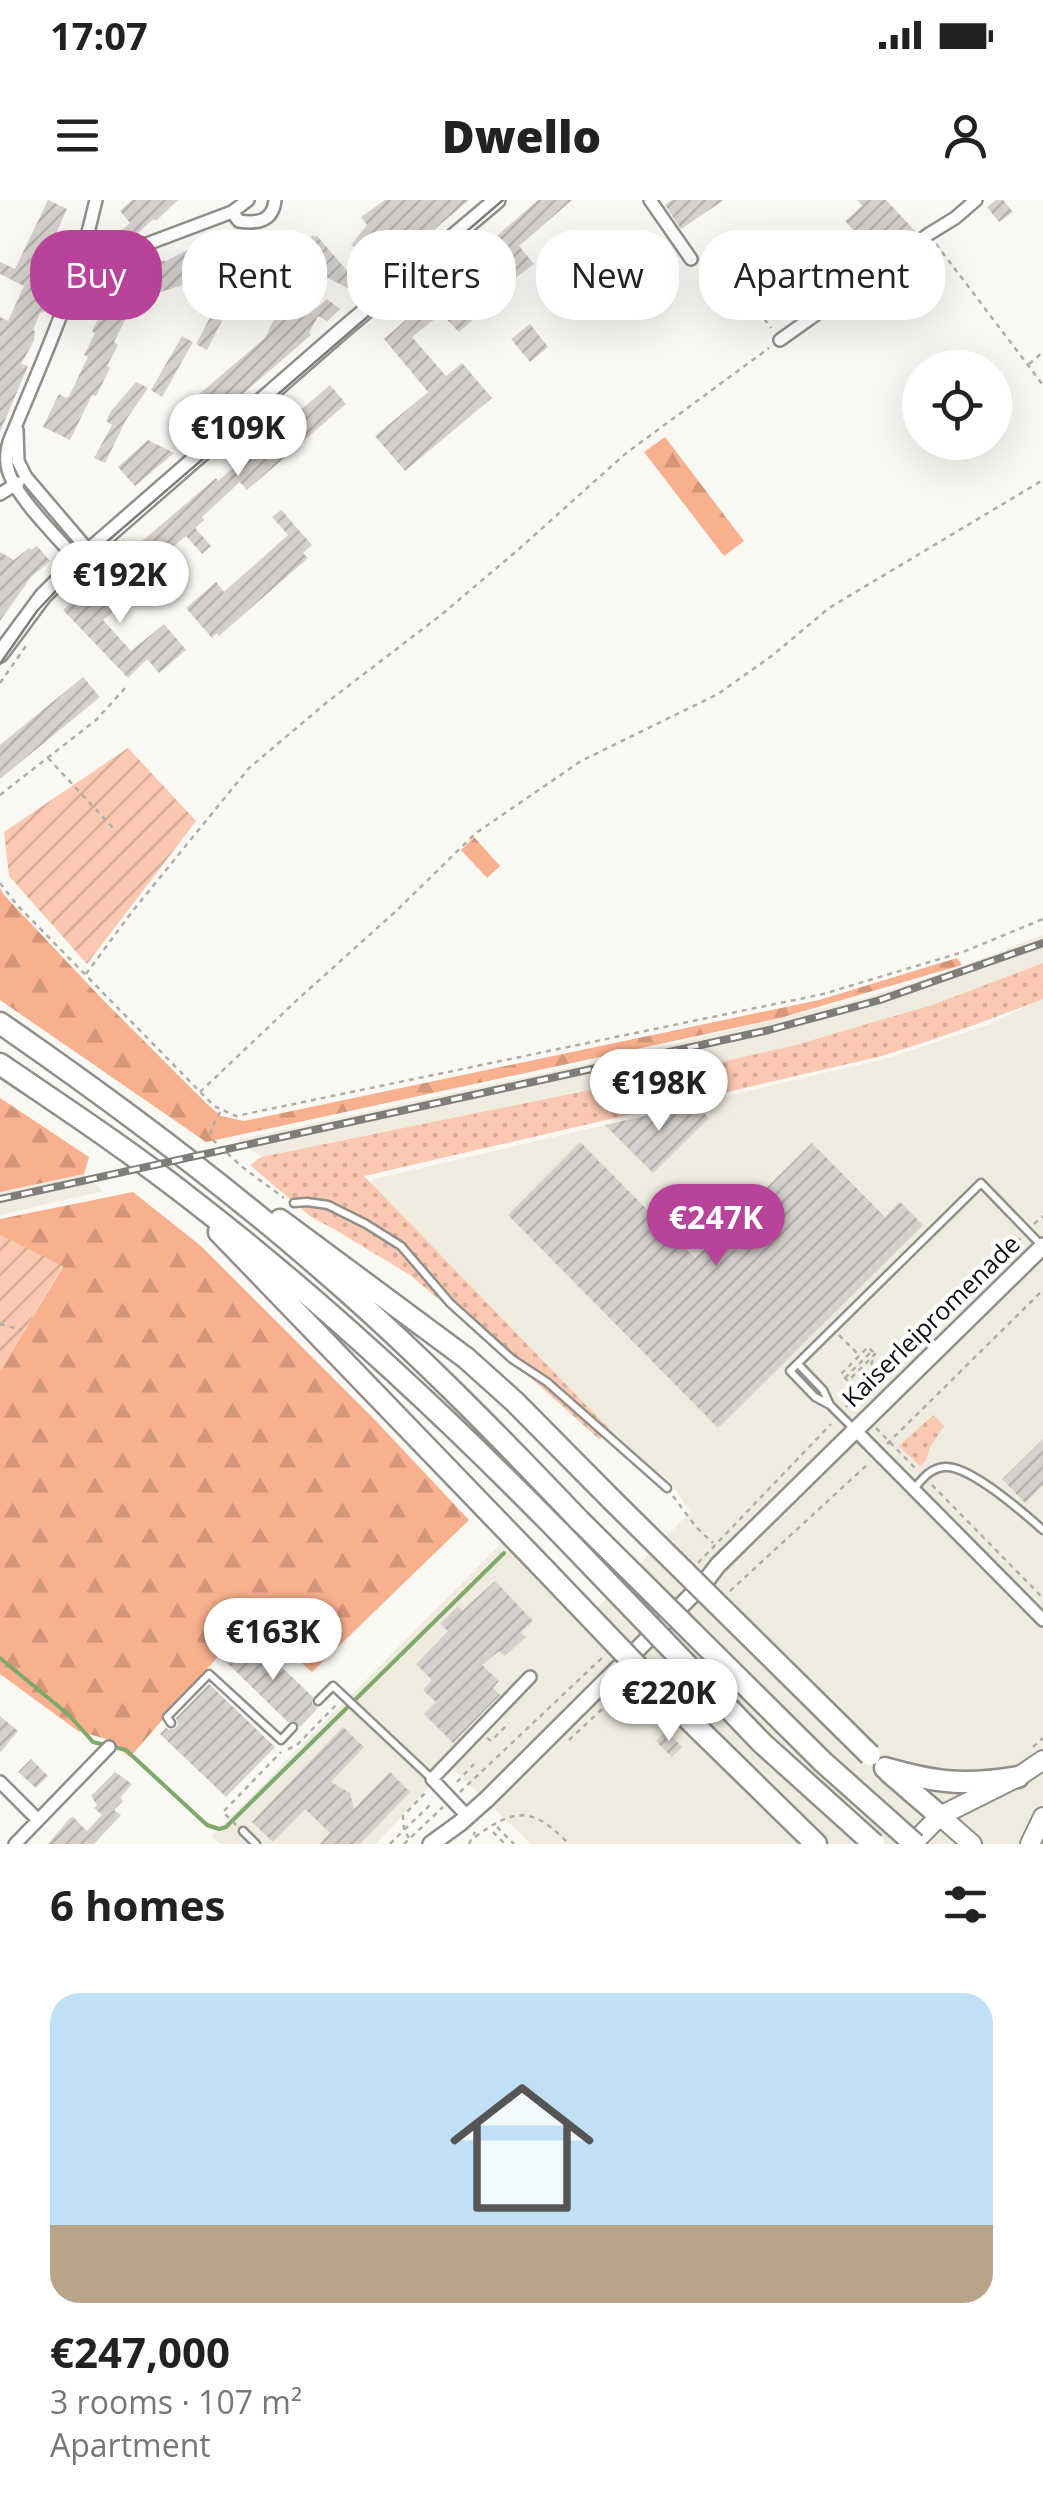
<!DOCTYPE html>
<html lang="en">
<head>
<meta charset="utf-8">
<style>
  :root { --surface:#fff; --page:#f2f2f2; --text:#222; --muted:#767676; --accent:#b8439b }
  body { margin:0; font-family:"Open Sans",sans-serif; background:var(--page); color:var(--text); height:100vh; display:flex; flex-direction:column; font-size:38px; white-space:nowrap }
  * { box-sizing:border-box; margin:0 }
  p { font-size:32px; color:var(--muted) }
  .icon { flex:none; width:55px; height:55px; fill:none; stroke:currentColor; stroke-width:2; stroke-linecap:round; stroke-linejoin:round }
  .map { position:relative; height:1644px; overflow:hidden }
  .sheet { display:flex; flex-direction:column; background:var(--surface); flex:1 }
  .sheet>* { flex:none }
  .hud { position:absolute; left:30px; top:30px; width:985px; height:90px; display:flex; gap:20px }
  .fabs { position:absolute; left:902px; top:150px; display:grid; gap:20px }
  .fabs a { display:grid; place-items:center; width:110px; height:110px; border-radius:50%; background:var(--surface); box-shadow:0 10px 40px #0002; font-size:50px }
  .price { position:absolute; translate:-50% -85px; padding:0 22px; border-radius:35px; background:#fff; color:#222; font-size:32px; line-height:65px; filter:drop-shadow(0 2px 5px #0008) }
  .price::after { content:''; position:absolute; left:50%; top:60px; width:30px; height:22px; margin-left:-15px; background:inherit; clip-path:polygon(0 0,100% 0,50% 100%) }
  .price.on { background:var(--accent); color:#fff }
  ul { padding:0; list-style:none }
  li { display:grid; align-content:center; gap:20px; height:530px; padding:0 50px }
  li span { display:grid; place-items:center; height:310px; border-radius:30px; color:#555 }
  li>.icon { margin-inline-start:auto }
  span .icon { width:180px; height:180px; fill:#fffc; stroke-width:1 }
  li b { font-size:42px }
  h2 { display:flex; justify-content:space-between; align-items:center; height:120px; padding:0 50px; font-size:42px }
  .tag { padding:0 35px; border-radius:40px; background:var(--surface); box-shadow:0 10px 40px #0002; font-size:35px; line-height:90px }
  .tag.on { background:var(--accent); color:#fff }
  .status { display:flex; justify-content:space-between; align-items:center; height:70px; padding:0 50px; background:var(--surface); direction:ltr }
  .status svg { height:28px; fill:currentColor }
  header { display:flex; justify-content:space-between; align-items:center; height:130px; padding:0 50px; background:var(--surface); font-size:45px; font-weight:800 }
  .map>svg:first-child { display:block }
</style>
</head>
<body>
<div class="status"><b>17:07</b><svg viewBox="0 0 49 12"><path d="M0 12V9h3v3zM5 12V6h3v6zM10 12V3h3v9zM15 12V0h3v12zM26 1h20v11H26zM47 4h2v5h-2z"/></svg></div>
<header><svg class="icon" aria-label="menu" viewBox="0 0 24 24"><path d="M4 6h16M4 12h16M4 18h16"/></svg>Dwello<svg class="icon" aria-label="person" viewBox="0 0 24 24"><circle cx="12" cy="8" r="4"/><path d="M4 21q1-7 8-7t8 7"/></svg></header>
<div class="map">
<svg width="1043" height="1644" viewBox="0 0 1043 1644">
  <defs>
    <pattern id="grass-dots" width="8" height="8" patternUnits="userSpaceOnUse" patternTransform="scale(2.5)"><rect width="8" height="8" fill="#fbc8b1"/><path d="M2 2h.1M6 6h.1" fill="none" stroke="#d6ab97" stroke-width="1.8" stroke-linecap="round"/></pattern>
    <pattern id="forest-firs" width="22" height="20" patternUnits="userSpaceOnUse" patternTransform="scale(2.5)"><rect width="22" height="20" fill="#f9b08e"/><path d="M5 1l3.5 6h-7zM16 11l3.5 6h-7z" fill="#d49679"/></pattern>
    <pattern id="garden-furrows" width="10" height="10" patternUnits="userSpaceOnUse" patternTransform="scale(2.5)"><rect width="10" height="10" fill="#fbc8b1"/><path d="M-1 1l2-2M0 10L10 0M9 11l2-2" fill="none" stroke="#d6ab97"/></pattern>
    <pattern id="building-hatch" width="6" height="6" patternUnits="userSpaceOnUse" patternTransform="scale(2.5)"><rect width="6" height="6" fill="#d5d0cb"/><path d="M-1 1l2-2M0 6l6-6M5 7l2-2" fill="none" stroke="#b6b1ad"/></pattern>
  </defs>
  <rect width="100%" height="100%" fill="#faf8f2"/>
  <!-- built -->
  <path fill="#efebde" d="M1043 735V763L932 805 792 846 668 874 261 957 237 940 614 858 865 798 952 770Z
    M1043 798V1644H531L449 1565 376 1644H220L212 1636 502 1342 581 1424 690 1312 670 1281 608 1235 378 1010 371 980 888 858 990 824Z
    M84 974 103 991 0 1015V992Z"/>
  <!-- grass -->
  <path fill="url(#grass-dots)" d="M1043 763V799C989 820 934 840 878 857L364 976 612 1232 599 1239 513 1162 410 1075 334 1029 311 1017 250 965 261 957 668 874 792 846 932 805Z
    M933 1215 944 1226 930 1247 926 1260 920 1266 899 1246Z"/>
  <!-- forest -->
  <path fill="url(#forest-firs)" d="M665 237 744 341 724 356 644 252Z
    M474 637 500 666 487 678 461 650Z
    M0 688 4 695 104 801 206 903 221 916 244 921 819 800 957 758 962 765 780 818 206 942 0 800Z
    M0 898 89 957 84 974 0 992Z
    M133 992 201 1046 373 1218 469 1320 312 1472 251 1419 130 1557 106 1539 78 1531 0 1474V1171L63 1067 0 1035V1019Z"/>
  <!-- garden -->
  <path fill="url(#garden-furrows)" d="M128 548 196 621 87 764 9 676 4 632Z
    M0 1035 63 1066 0 1171Z"/>
  <g fill="none" stroke-linecap="round" stroke-linejoin="round">
    <!-- stream -->
    <path stroke="#7ea96c" stroke-width="4" d="M0 1458 70 1516 93 1542 126 1550 207 1625 219 1629 226 1627 504 1353"/>
  </g>
  <!-- building -->
  <path fill="url(#building-hatch)" d="M48 0 67 9 51 45 59 48 40 90 49 94 44 105 47 111 40 113 33 130 35 131 34 141 21 164 28 166 0 232V117L8 121 24 86 0 74V62L15 69Z
    M132 0H178L156 21 154 19 150 22 136 35 127 36 122 30 130 23 120 11Z
    M385 0H469L359 94 290 58 293 56 291 54 313 35 315 37 317 36 348 72 366 57 351 45 367 25 361 17Z
    M538 0H572L519 46 534 64 498 91 502 95 459 132 441 114 412 137 446 176 462 163 492 198 405 271 375 236 428 192 384 139 408 118 405 115 470 58 490 80 509 65 490 42Z
    M672 0H724L681 29 665 5Z
    M857 0H886L916 32 907 38 902 33 876 56 874 54 802 111 787 90 803 77 801 74 856 33 845 21 862 6Z
    M996 0H1003L1013 12 999 22 987 7Z
    M216 47 217 50 230 47 239 58 229 79 219 73 142 98 122 88V72L153 60 166 61 191 48Z
    M296 98 317 108 327 99 340 109 327 121 318 116 309 133 311 135 185 244 168 225 198 195 265 138 278 111 287 115Z
    M106 103 128 114 114 142 118 145 107 166 110 168 96 196 92 195 70 240 43 227 59 194 66 198 69 196 88 157 84 155 95 133 92 131Z
    M214 110 225 115 207 150 196 144Z
    M530 124 548 147 530 162 511 139Z
    M182 136 193 142 162 197 151 190Z
    M136 182 148 188 126 220 105 263 94 258 112 225 106 221 111 211Z
    M330 185 346 204 247 290 240 282 202 317 204 320 195 328 211 346 202 354 186 336 162 356 168 362 156 373 134 348 216 278 218 281Z
    M148 240 174 253 135 286 118 267Z
    M281 310 312 345 303 353 308 358 219 436 217 433 212 438 186 408 216 382 224 392 288 335 272 317Z
    M37 346 50 361 31 377 0 421V352L14 360 29 348 31 350Z
    M118 362 135 382 111 403 116 409 103 420 131 451 164 424 186 450 159 473 147 459 128 478 63 410Z
    M83 477 100 497 0 579V545Z
    M696 905 709 918 653 973 605 925Z
    M580 942 695 1058 812 943 885 1017 900 1002 923 1025 718 1228 508 1015Z
    M1043 1239V1285L1025 1303 1002 1279Z
    M495 1381 533 1421 521 1432 526 1437 505 1456 499 1451 482 1465 499 1481 493 1488 500 1495 453 1543 424 1514 436 1502 423 1490 432 1480 416 1464 448 1431 440 1424 458 1406 462 1411Z
    M250 1437 313 1497 312 1504 318 1508 300 1527 295 1521 288 1522 226 1462Z
    M209 1484 275 1547 226 1597 160 1534 166 1528 170 1530 176 1528 178 1524 176 1518Z
    M0 1516 18 1531 0 1553Z
    M343 1527 364 1547 331 1582 350 1593 354 1609 390 1572 410 1592 360 1644H320L330 1633 305 1609 273 1642 252 1622Z
    M666 1531 682 1547 672 1557 656 1541Z
    M31 1559 48 1576 36 1588 18 1572Z
    M115 1572 132 1584 120 1598 123 1601 114 1610 121 1615 94 1644H48L70 1618 73 1617 87 1631 102 1615 94 1608 97 1605 91 1596Z"/>
  <g fill="none" stroke-linecap="round" stroke-linejoin="round">
    <defs>
      <path id="lane" d="M294 1003 307 1002 328 1005 366 1024 401 1046 450 1103 512 1159 547 1182 667 1288
        M798 1164 823 1190 830 1205
        M854 1229 830 1205 815 1197 790 1171 981 983 1042 1046
        M914 1289C922 1279 930 1268 945 1267 969 1265 1024 1313 1043 1330
        M318 1501 333 1486 431 1578
        M171 1523 167 1517 209 1474 281 1540 293 1527
        M243 1631 256 1644"/>
      <path id="street" d="M650 0 691 59
        M232 12 239 21C258 24 273 21 275 0
        M86 47 147 44 232 12 248 0
        M780 140 929 34 955 18 976 0
        M17 230 18 261 26 277 89 351
        M0 294 18 283
        M78 361C58 338 18 299 9 273 5 262 6 253 9 242 43 159 76 89 96 0
        M855 1230 1043 1420
        M0 1582 38 1620
        M468 1617 432 1579 530 1477
        M15 1644 109 1547"/>
      <path id="secondary" d="M0 454 43 396 78 361 344 129 497 0
        M431 1644 460 1623 487 1599 705 1382 718 1365 1043 1046"/>
      <path id="primary" d="M940 1616 972 1644
        M912 1644 940 1616 1018 1577 1043 1560
        M1030 1644 1043 1617"/>
      <path id="highway" d="M0 823C113 901 224 984 327 1074 416 1151 498 1235 579 1320
        M0 864C63 907 127 949 187 996 322 1100 446 1216 565 1338
        M280 1020 466 1158 515 1202 612 1300
        M219 1032 544 1369
        M675 1506 816 1644
        M885 1568C937 1583 965 1586 1018 1577
        M889 1572 940 1616"/>
    </defs>
    <!-- lane casing -->
    <use href="#lane" stroke="#908f89" stroke-width="11"/>
    <!-- street casing -->
    <use href="#street" stroke="#908f89" stroke-width="16"/>
    <!-- secondary casing -->
    <use href="#secondary" stroke="#908f89" stroke-width="20"/>
    <!-- primary casing -->
    <use href="#primary" stroke="#908f89" stroke-width="22"/>
    <!-- highway casing -->
    <use href="#highway" stroke="#908f89" stroke-width="25"/>
    <!-- path -->
    <path stroke="#afada8" stroke-width="2.5" stroke-dasharray="5 5" stroke-linecap="butt" d="M936 44 1043 185
      M703 59H712L727 67 771 128
      M1029 164 1043 152
      M0 483 28 443
      M48 558 115 630
      M0 595 96 520 126 487
      M0 683 17 705 214 906 236 916 823 794 963 752 1043 719
      M86 774 131 713 249 568 326 503 441 415 519 349 625 254 769 148
      M200 892 297 800 395 712 476 633 581 561 718 494 773 455 829 408 1043 280
      M220 912 211 930 212 939 241 966 284 998
      M1034 1024 1043 1016
      M0 1124 22 1130
      M839 1135 858 1154
      M845 1178 871 1152
      M852 1201 865 1195 1022 1037
      M846 1207 862 1189 875 1154 848 1181 841 1174 868 1147 875 1154
      M876 1228 916 1269
      M887 1244 1043 1090
      M932 1285 1043 1398
      M673 1296 696 1327 713 1343
      M698 1363 831 1224
      M730 1391 868 1264
      M487 1538 491 1541 509 1523
      M569 1540 629 1484
      M1033 1547 1043 1538
      M288 1549 296 1546 337 1504
      M457 1582 474 1564
      M460 1592 604 1456
      M236 1625 223 1612 281 1552
      M497 1627 514 1644
      M493 1632 505 1644
      M475 1637C516 1607 533 1607 569 1644
      M409 1638 404 1630 430 1605
      M390 1644 404 1630 403 1616 427 1591
      M404 1644 443 1607
      M469 1644 475 1632"/>
    <!-- lane -->
    <use href="#lane" stroke="#fff" stroke-width="6"/>
    <!-- street -->
    <use href="#street" stroke="#fff" stroke-width="11"/>
    <!-- secondary -->
    <use href="#secondary" stroke="#fff" stroke-width="15"/>
    <!-- primary -->
    <use href="#primary" stroke="#fff" stroke-width="18"/>
    <!-- highway -->
    <use href="#highway" stroke="#fff" stroke-width="20"/>
    <!-- tram -->
    <path stroke="#7f7d79" stroke-width="2.5" d="M0 464 37 411 80 365 503 0"/>
    <defs>
      <path id="rail" d="M0 999 769 830 880 800 1043 743"/>
    </defs>
    <!-- rail casing -->
    <use href="#rail" stroke="#7f7d79" stroke-width="8"/>
    <!-- rail -->
    <use href="#rail" stroke="#fff" stroke-width="4" stroke-dasharray="11" stroke-linecap="butt"/>
    <defs>
      <path id="highway-bridge" d="M612 1300 870 1555
        M579 1320 823 1562 915 1644
        M565 1338 762 1543 874 1644
        M544 1369 675 1506"/>
    </defs>
    <!-- highway-bridge casing -->
    <use href="#highway-bridge" stroke="#908f89" stroke-width="25" stroke-linecap="butt"/>
    <!-- highway-bridge -->
    <use href="#highway-bridge" stroke="#fff" stroke-width="20"/>
  </g>
  <g text-anchor="middle" stroke-width="8" stroke-linejoin="round" paint-order="stroke">
    <!-- street labels -->
    <g font-size="25" fill="#100f0d" stroke="#fff">
      <text transform="translate(931 1121) rotate(-44)" y="9">Kaiserleipromenade</text>
    </g>
  </g>
</svg>
<div class="fabs">
<a><svg class="icon" aria-label="locate" viewBox="0 0 24 24"><circle cx="12" cy="12" r="6"/><path d="M12 2v4M12 18v4M2 12h4M18 12h4"/></svg></a>
</div>
<b class="price" style="left:238px;top:279px">€109K</b>
<b class="price" style="left:120px;top:426px">€192K</b>
<b class="price" style="left:659px;top:934px">€198K</b>
<b class="price on" style="left:716px;top:1069px">€247K</b>
<b class="price" style="left:273px;top:1483px">€163K</b>
<b class="price" style="left:669px;top:1544px">€220K</b>
<div class="hud">
<a class="tag on">Buy</a>
<a class="tag">Rent</a>
<a class="tag">Filters</a>
<a class="tag">New</a>
<a class="tag">Apartment</a>
</div>
</div>
<section class="sheet">
<h2>6 homes<svg class="icon" aria-label="filters" viewBox="0 0 24 24"><path d="M4 7h16M4 17h16"/><circle cx="9" cy="7" r="2"/><circle cx="15" cy="17" r="2"/></svg></h2>
<ul>
<li><span style="background:linear-gradient(#bfe0f5 75%,#b9a48a 0)"><svg class="icon" aria-label="home" viewBox="0 0 24 24"><path d="M3 11l9-7 9 7M6 9v11h12V9"/></svg></span><div><b>€247,000</b><p>3 rooms · 107 m²</p><p>Apartment</p></div></li>
</ul>
</section>
</body>
</html>
